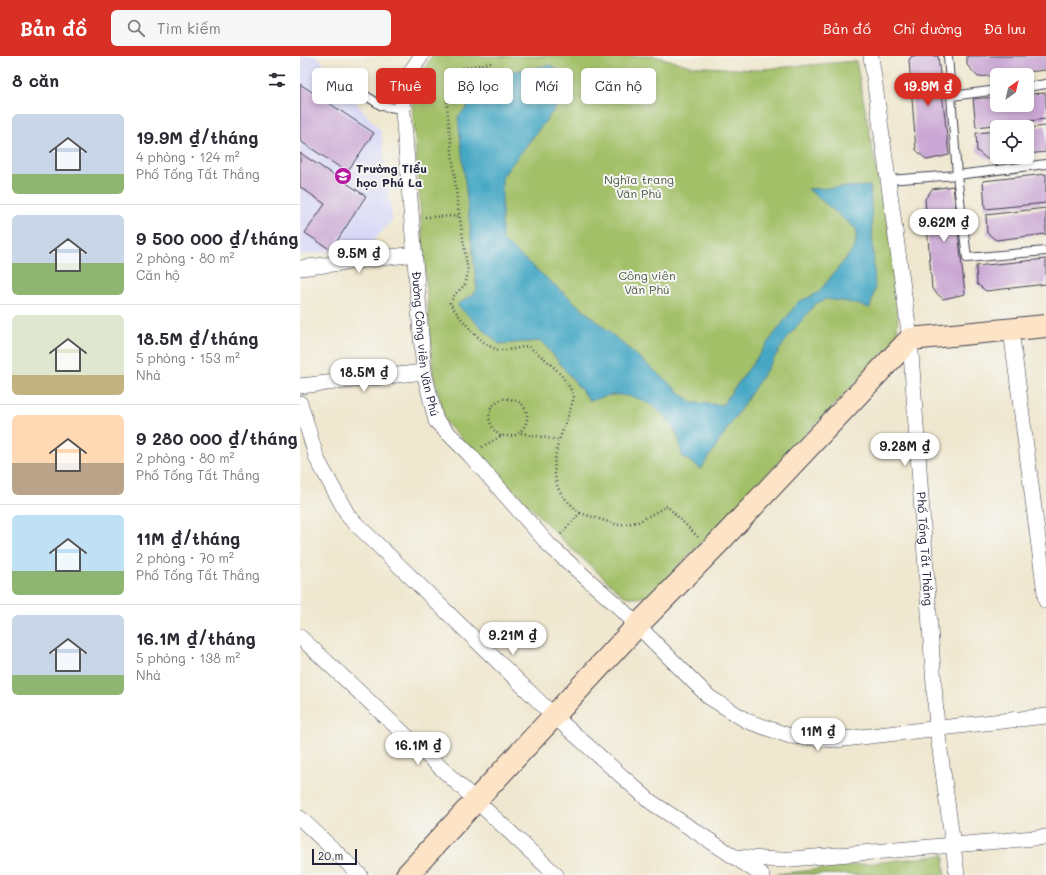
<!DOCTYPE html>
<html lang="vi">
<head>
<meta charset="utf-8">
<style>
  :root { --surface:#fff; --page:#f7f7f7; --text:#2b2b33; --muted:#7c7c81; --line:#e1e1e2; --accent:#d93025 }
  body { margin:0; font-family:Mali,sans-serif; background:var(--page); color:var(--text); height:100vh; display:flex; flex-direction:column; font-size:15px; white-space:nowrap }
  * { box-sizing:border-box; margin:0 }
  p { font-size:13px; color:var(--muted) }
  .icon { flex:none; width:22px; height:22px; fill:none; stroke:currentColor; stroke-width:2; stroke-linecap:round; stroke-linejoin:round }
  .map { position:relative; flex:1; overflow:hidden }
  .details { display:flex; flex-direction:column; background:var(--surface); width:300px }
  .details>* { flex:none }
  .banner { position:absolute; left:12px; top:12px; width:380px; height:36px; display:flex; gap:8px }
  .needle { width:26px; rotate:34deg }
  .tools { position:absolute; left:690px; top:12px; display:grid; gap:8px }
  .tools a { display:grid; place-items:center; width:44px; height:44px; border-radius:6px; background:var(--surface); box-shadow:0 2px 6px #0003; font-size:20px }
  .scale { position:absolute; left:12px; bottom:10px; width:45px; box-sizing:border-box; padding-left:4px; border:2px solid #22223b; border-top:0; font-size:11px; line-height:14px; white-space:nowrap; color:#22223b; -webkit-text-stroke:3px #f6f6f2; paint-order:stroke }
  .price { position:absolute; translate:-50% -34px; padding:0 9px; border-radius:14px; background:#fff; color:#222; font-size:13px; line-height:26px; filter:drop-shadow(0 1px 2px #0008) }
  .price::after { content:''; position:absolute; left:50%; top:24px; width:12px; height:9px; margin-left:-6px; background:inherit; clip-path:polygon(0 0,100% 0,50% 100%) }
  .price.active { background:var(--accent); color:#fff }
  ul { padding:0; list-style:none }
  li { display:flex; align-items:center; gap:12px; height:100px; padding:0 12px }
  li+li { border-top:1px solid var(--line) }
  li span { display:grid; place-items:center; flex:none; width:112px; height:80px; border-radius:6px; color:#555 }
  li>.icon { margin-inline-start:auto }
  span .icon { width:48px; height:48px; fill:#fffc; stroke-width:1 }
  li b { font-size:17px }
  h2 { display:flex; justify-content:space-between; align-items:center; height:48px; padding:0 12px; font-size:17px }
  .tag { padding:0 14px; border-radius:6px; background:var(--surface); box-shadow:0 2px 6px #0003; font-size:14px; line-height:36px }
  .tag.active { background:var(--accent); color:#fff }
  header { display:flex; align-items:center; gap:24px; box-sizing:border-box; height:56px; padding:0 20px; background:var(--accent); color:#fff }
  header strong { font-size:19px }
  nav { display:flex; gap:22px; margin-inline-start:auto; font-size:14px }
  .search { width:280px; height:36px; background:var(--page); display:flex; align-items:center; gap:10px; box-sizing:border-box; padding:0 14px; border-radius:6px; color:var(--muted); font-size:15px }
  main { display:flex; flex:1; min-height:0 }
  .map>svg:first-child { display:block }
</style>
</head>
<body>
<header>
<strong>Bản đồ</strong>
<div class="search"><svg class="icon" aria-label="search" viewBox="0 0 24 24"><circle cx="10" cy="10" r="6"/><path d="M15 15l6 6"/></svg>Tìm kiếm</div>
<nav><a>Bản đồ</a><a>Chỉ đường</a><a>Đã lưu</a></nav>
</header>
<main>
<section class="details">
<h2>8 căn<svg class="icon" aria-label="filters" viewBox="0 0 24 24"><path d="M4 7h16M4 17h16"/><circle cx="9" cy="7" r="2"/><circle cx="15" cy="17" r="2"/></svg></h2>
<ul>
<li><span style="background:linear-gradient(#c9d6e8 75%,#8fb573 0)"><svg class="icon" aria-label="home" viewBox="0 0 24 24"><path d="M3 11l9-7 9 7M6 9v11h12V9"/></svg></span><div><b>19.9M ₫/tháng</b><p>4 phòng · 124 m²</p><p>Phố Tống Tất Thắng</p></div></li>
<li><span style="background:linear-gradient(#c9d6e8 60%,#8fb573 0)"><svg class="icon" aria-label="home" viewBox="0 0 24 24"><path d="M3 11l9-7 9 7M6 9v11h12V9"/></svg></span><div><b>9 500 000 ₫/tháng</b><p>2 phòng · 80 m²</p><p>Căn hộ</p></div></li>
<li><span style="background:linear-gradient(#dfe7d0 75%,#c2b280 0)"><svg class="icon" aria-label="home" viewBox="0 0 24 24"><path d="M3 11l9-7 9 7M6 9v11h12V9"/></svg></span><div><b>18.5M ₫/tháng</b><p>5 phòng · 153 m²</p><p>Nhà</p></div></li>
<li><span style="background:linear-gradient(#ffd9b3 60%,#b9a48a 0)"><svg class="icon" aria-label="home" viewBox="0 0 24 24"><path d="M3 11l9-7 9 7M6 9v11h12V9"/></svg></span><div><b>9 280 000 ₫/tháng</b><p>2 phòng · 80 m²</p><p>Phố Tống Tất Thắng</p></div></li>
<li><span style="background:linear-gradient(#bfe0f5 70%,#8fb573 0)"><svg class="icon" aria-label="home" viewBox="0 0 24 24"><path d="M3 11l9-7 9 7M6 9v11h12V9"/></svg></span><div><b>11M ₫/tháng</b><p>2 phòng · 70 m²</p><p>Phố Tống Tất Thắng</p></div></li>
<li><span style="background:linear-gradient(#c9d6e8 75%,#8fb573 0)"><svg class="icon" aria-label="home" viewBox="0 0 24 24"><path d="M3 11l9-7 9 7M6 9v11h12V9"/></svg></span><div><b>16.1M ₫/tháng</b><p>5 phòng · 138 m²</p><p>Nhà</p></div></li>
</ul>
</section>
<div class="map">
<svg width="746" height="819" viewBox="0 0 746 819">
  <rect width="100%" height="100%" fill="#f6f6f2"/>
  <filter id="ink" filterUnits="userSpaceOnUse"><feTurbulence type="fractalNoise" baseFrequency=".025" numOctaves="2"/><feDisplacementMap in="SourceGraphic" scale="8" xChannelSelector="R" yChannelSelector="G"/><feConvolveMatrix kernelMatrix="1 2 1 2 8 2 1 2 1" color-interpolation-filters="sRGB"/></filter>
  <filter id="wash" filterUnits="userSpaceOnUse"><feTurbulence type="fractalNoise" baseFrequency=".012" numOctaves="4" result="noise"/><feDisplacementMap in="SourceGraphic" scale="16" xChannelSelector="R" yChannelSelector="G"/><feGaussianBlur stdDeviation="0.9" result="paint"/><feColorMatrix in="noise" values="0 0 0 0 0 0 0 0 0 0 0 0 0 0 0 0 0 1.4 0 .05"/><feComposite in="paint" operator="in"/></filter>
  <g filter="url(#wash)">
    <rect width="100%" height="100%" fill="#efe7cf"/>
    <!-- built -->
    <path fill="#d7d7f8" d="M0 0H17L81 76 92 164 68 191 0 199Z"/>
    <!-- green -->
    <path fill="#a2c068" stroke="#627152" d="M132 0H355L391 10 452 14 556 5 580 132 599 220 597 284 351 539 337 542 324 540 271 492 146 367 133 318 111 33Z
      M644 799 645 819 477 818Z"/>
    <!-- water -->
    <path fill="#44a7c4" stroke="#336480" d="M251 9 265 20 264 41 202 121V184L392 347 422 349 498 246 518 237 555 191 557 174 508 133 570 130 575 233 570 252 548 246 526 243 515 248 488 281 401 413 382 400C380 393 380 385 377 378 365 353 339 337 311 339 305 340 297 343 290 345L242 285 199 288 157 249 177 235 158 61 196 18Z"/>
    <g id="blocks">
      <!-- building -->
      <path fill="#caa7d4" d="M612 0H638L649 99 627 104 616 94 609 4Z
        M667 0H746V14L678 21 667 9Z
        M0 28 74 77 47 116 0 85Z
        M746 37V63L676 71 673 43 697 41V49H727V38Z
        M746 70V96L727 98V72Z
        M697 75V101L687 103 677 95 676 77Z
        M0 97 66 140 31 194 5 177 25 148 0 131Z
        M746 118V147L685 153 683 125Z
        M653 130 665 238 643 243 632 233 625 143 632 133Z
        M746 152V178L696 184 687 177 686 159Z
        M746 203V228L686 235 677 228 676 210Z"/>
    </g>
  </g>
  <g filter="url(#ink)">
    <use href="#blocks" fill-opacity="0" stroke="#414051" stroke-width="1"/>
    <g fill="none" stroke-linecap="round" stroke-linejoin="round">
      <defs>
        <path id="lane" d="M648 0 657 119 667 202 746 195
          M49 29 82 50 103 53
          M727 31 746 28
          M652 40 697 34
          M588 124 657 119 746 108"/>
        <g id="street">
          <path id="s1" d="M121 0 101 31 124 316 136 365 170 399 250 490 320 552 409 641 447 665 490 680 535 684 746 660"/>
          <path id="s2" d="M571 0 610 283 637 672 657 819"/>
          <path d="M0 212 115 198"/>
          <path d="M711 274 746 545"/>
          <path d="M0 330 124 316"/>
          <path d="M0 347 17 403 49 461 254 660 351 746 462 819"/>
          <path d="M0 581 256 819"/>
          <path d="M0 762 60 819"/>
          <path d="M437 801 480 804 746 781"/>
        </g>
        <path id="secondary" d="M107 819 337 570 420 485 610 283 746 270"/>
      </defs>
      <!-- lane casing -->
      <use href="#lane" stroke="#414051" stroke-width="10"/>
      <!-- street casing -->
      <use href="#street" stroke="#414051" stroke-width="16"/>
      <!-- secondary casing -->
      <use href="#secondary" stroke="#414051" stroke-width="24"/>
      <!-- path -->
      <path stroke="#414051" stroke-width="2.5" stroke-dasharray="1 3" stroke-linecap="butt" d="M191 7 161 12 151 24 147 49 157 143 168 216 165 229 155 238 150 247C158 260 181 289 196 293 205 296 218 292 227 290 247 303 264 318 274 340 267 372 245 400 259 434 263 442 274 451 280 457L260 479
        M125 161 159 160
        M221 377 258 384
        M182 391 201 380H214C237 367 228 340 202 343L191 351C187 364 190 372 201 380
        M280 457 318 469 338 466 367 450 398 481"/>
      <!-- lane -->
      <use href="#lane" stroke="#fff" stroke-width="8"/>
      <!-- street -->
      <use href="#street" stroke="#fff" stroke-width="15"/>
      <!-- secondary -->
      <use href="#secondary" stroke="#fee4c6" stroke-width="22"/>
    </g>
  </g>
  <!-- icons -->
  <defs>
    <symbol id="school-disc" viewBox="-11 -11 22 22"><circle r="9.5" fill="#b5179e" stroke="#f6f6f2"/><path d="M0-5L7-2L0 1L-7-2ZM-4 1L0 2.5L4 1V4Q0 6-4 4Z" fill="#fff"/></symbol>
  </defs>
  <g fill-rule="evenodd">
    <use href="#school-disc" x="33" y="110" width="20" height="20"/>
  </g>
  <g text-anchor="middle" stroke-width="4" stroke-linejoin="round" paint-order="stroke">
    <!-- poi labels -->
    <g font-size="12" font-weight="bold" fill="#22223b" stroke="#f6f6f2" text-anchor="start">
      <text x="56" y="117">Trường Tiểu<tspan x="56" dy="14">học Phú La</tspan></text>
    </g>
    <!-- park labels -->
    <g font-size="12" fill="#4f594b" stroke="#f6f6f2">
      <text x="339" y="128">Nghĩa trang<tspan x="339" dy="14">Văn Phú</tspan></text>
      <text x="347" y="224">Công viên<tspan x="347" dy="14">Văn Phú</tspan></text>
    </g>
    <!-- street labels -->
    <g font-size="12" fill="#22223b" stroke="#f6f6f2">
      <text dy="4" stroke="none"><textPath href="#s1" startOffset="295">Đường Công viên Văn Phú</textPath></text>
      <text dy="4" stroke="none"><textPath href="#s2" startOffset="496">Phố Tống Tất Thắng</textPath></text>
    </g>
  </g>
</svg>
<div class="tools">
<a><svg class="needle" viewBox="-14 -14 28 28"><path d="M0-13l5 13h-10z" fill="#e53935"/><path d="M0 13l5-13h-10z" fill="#7c7c81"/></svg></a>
<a><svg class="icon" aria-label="locate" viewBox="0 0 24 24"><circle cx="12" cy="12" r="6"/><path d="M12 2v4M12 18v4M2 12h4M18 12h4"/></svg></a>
</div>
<div class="scale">20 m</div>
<b class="price active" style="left:628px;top:51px">19.9M ₫</b>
<b class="price" style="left:644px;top:187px">9.62M ₫</b>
<b class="price" style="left:59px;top:218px">9.5M ₫</b>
<b class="price" style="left:64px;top:337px">18.5M ₫</b>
<b class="price" style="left:605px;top:411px">9.28M ₫</b>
<b class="price" style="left:213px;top:600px">9.21M ₫</b>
<b class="price" style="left:518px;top:696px">11M ₫</b>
<b class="price" style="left:118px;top:710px">16.1M ₫</b>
<div class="banner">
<a class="tag">Mua</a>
<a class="tag active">Thuê</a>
<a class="tag">Bộ lọc</a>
<a class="tag">Mới</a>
<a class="tag">Căn hộ</a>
</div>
</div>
</main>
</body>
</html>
